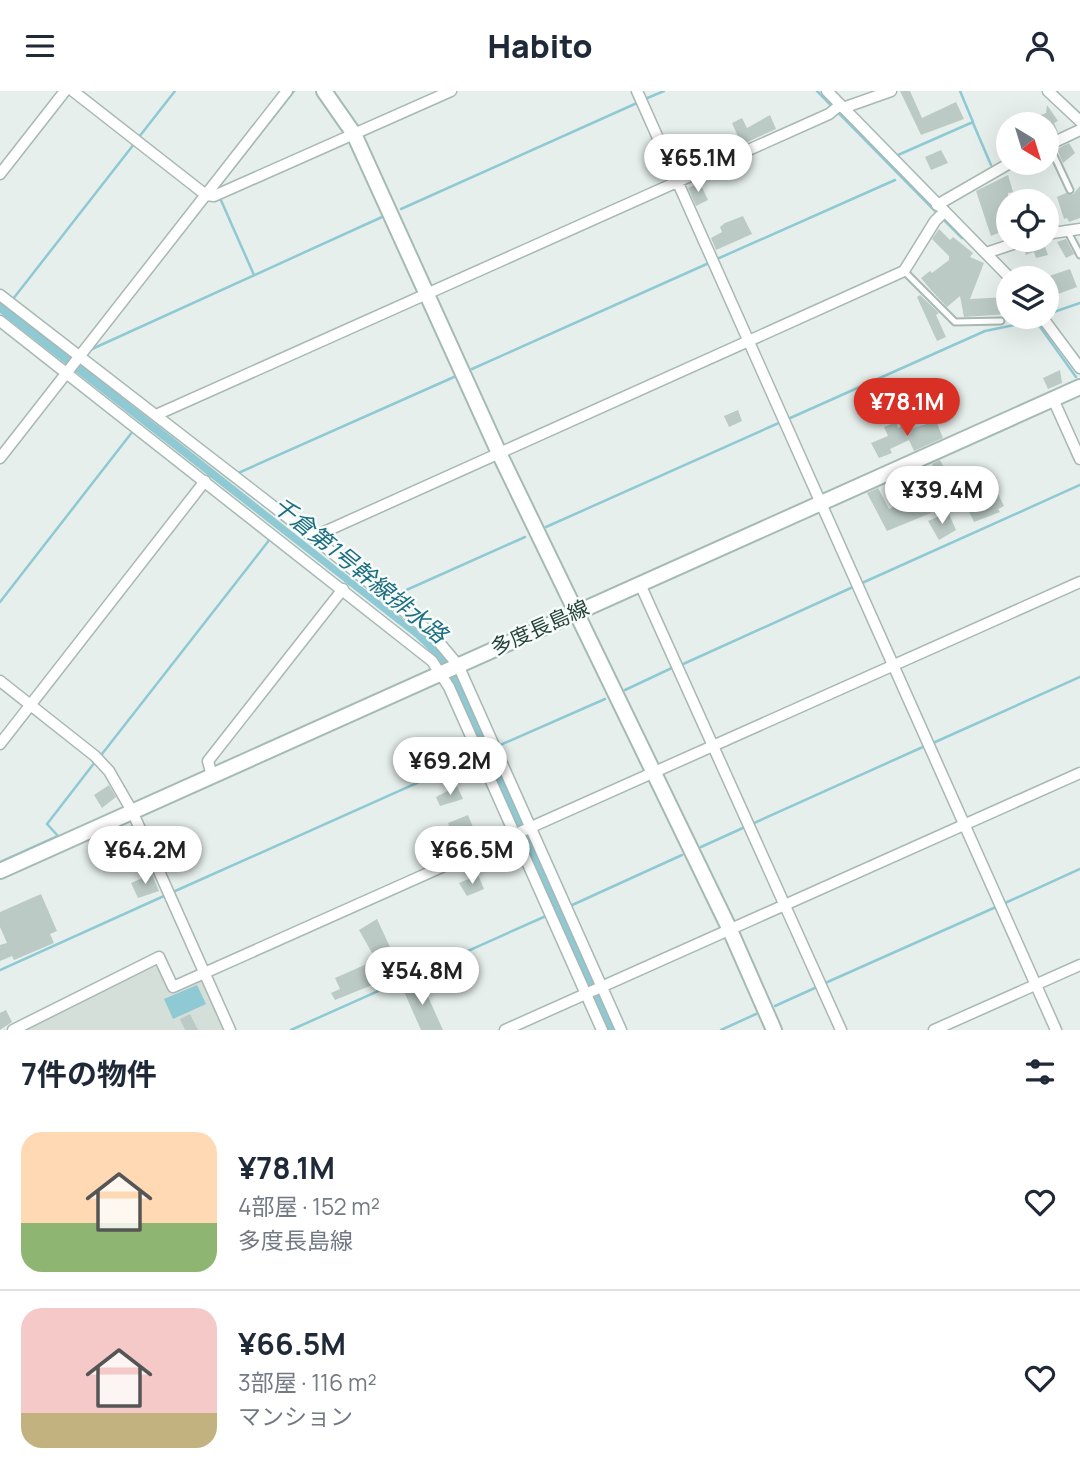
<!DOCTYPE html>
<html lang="ja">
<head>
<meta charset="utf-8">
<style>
  :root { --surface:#fff; --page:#f2f2f3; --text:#1f2937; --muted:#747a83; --line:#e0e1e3; --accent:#d93025 }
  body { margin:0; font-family:Manrope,"Noto Sans JP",sans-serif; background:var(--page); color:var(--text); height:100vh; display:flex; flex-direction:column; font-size:26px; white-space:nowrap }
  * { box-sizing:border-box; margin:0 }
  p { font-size:23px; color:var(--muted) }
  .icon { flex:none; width:38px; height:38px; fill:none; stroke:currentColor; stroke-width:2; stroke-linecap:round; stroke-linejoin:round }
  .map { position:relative; height:939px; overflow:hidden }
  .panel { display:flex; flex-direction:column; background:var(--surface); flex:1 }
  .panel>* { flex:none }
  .needle { width:46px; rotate:142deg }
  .tools { position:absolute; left:996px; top:21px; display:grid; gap:14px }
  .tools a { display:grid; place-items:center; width:63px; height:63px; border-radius:50%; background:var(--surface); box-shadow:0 7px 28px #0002; font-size:35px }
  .price { position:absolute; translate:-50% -60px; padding:0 16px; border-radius:24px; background:#fff; color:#222; font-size:23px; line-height:46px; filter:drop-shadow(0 2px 4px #0008) }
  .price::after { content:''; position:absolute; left:50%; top:42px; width:21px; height:16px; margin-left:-10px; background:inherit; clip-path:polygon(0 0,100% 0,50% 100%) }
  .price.active { background:var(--accent); color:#fff }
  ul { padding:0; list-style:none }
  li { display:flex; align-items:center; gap:21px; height:175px; padding:0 21px }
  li+li { border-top:2px solid var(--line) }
  li span { display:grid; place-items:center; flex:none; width:196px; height:140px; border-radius:21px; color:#555 }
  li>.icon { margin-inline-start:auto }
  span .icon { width:84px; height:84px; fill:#fffc; stroke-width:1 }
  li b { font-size:30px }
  h2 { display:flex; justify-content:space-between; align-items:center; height:84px; padding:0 21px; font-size:30px }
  header { display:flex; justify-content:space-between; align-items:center; height:91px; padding:0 21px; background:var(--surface); font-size:32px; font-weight:800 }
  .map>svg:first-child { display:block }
</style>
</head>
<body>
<header><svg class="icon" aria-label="menu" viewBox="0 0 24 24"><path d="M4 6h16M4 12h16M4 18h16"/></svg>Habito<svg class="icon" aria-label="person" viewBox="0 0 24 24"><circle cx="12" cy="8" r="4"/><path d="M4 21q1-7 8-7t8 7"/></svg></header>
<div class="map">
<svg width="1080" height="939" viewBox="0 0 1080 939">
  <rect width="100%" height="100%" fill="#e6efeb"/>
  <!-- built -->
  <path fill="#d4dfda" d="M155 871 159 873 172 901 200 888 203 890 226 939H20Z"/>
  <!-- water -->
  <path fill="#8ec9d4" d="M0 210 437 555 461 589 617 939H608L454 593 438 568 415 546 0 222Z
    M197 894 206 913 173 928 164 908Z"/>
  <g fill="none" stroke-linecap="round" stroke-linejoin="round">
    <!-- stream -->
    <path stroke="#8ec9d4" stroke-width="2.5" d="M817 0 937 122
      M645 8 664 0
      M973 32 991 74
      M139 46 175 0
      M898 64 973 31 960 0
      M216 99 294 0
      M220 107 254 184
      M401 118 637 12
      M942 127 962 147
      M717 168 895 89
      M13 208 134 53
      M1048 223 1080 212
      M1033 226 1076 286
      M92 258 382 126
      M472 278 709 172
      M788 328 985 240 1029 231
      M236 383 454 286
      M546 436 781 331
      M862 492 1080 394
      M393 505 525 446
      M0 511 133 340
      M681 574 853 496
      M625 599 674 576
      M933 652 1080 586
      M498 655 605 608
      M102 663 270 448
      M752 733 925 655
      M701 756 745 736
      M0 771 58 745 47 733 95 671
      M173 801 475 666
      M1005 812 1080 778
      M570 815 682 764
      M0 879 164 805
      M823 893 996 816
      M775 915 817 896
      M291 939 546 825
      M721 939 756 923"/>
  </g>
  <!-- building -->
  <path fill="#bbcac4" d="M900 0H910L922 27 956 11 964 28 921 44Z
    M1047 14 1058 30 1054 32 1058 41 1046 47V33H1018L1046 22Z
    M770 24 776 38 743 53 740 50 732 32 742 27 747 37Z
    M1069 52 1075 62 1063 72 1057 58Z
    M941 59 948 72 931 79 925 66Z
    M1008 84 1013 101 1008 102V138L991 145 976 100Z
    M700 92 708 109 696 115 688 97Z
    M1080 95V127L1069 131 1067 127 1064 128 1057 106 1066 102 1073 103Z
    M743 125 752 143 716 159 711 147 722 141 720 136 725 132Z
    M939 138 950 149 953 146 973 162 970 166 984 172 970 208 1008 206V223L964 226 960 205 947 216 931 199 921 187 930 180 932 182 949 169V165L932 148Z
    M1066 148 1074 163 1066 167 1057 151Z
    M1043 150 1048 164 1036 167 1034 161 1026 164 1024 157Z
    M1070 178 1077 196 1050 206 1046 186Z
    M920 204 939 222 936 224 946 246 937 250 917 206Z
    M1060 279 1062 292 1048 298 1043 287Z
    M738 319 742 330 729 336 724 325Z
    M936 330 943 347 914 360 909 349 890 358 892 362 879 367 871 352 888 345 884 336 896 331 898 337 905 334 907 339Z
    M940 369 960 407 948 412 932 373Z
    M917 392 931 422 887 440 867 402 878 397 889 418 907 410 902 399Z
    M997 401 1004 415 998 418 1000 421 974 431 965 412Z
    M948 421 956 439 939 449 928 430Z
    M109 694 116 706 102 717 94 704Z
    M457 695 463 708 440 715 436 706Z
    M468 724 473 736 454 746 448 732Z
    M139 754 145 767 129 774 124 764Z
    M152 783 159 800 138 807 131 792Z
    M478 784 484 798 467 805 459 792Z
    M41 803 57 840 50 843 54 852 14 869 12 865 0 870V854L7 852 0 836V821Z
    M377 828 402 882 335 909 331 902 340 898 335 887 376 869 359 839Z
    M420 888 443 939H421L402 896Z
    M6 919 12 931 0 939V922Z
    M190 923 198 939H185L180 928Z"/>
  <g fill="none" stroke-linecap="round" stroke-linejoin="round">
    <defs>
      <path id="lane" d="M1049 54 1070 99
        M1068 141 1080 164
        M904 180 955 231 1001 230"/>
      <path id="street" d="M73 0 206 104 214 105 451 0
        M637 0 1056 939
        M827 0 1010 187
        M1048 0 1080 30
        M843 17 891 0
        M1046 55 1080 39
        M0 83 65 0
        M937 114 1010 72
        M1046 143 1080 138
        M986 162 1025 149
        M0 204 313 446 432 543 458 574 621 939
        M1042 226 1080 277
        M0 230 432 570 449 596 602 939
        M1053 308 1080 368
        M156 324 829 23 840 14
        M0 367 287 0
        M313 446 904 180 935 130 944 121
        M640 493 841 939
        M0 590 95 665 109 680 132 720 230 939
        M0 653 205 390
        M212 685 208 670 343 498
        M13 939 159 866 173 896 1080 491
        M505 939 1080 682
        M934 939 1080 874"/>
      <path id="secondary" d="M324 0 354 43 499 362 730 839 774 939
        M0 780 1080 296"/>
    </defs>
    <!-- lane casing -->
    <use href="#lane" stroke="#a8b8b2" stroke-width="9"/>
    <!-- street casing -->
    <use href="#street" stroke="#a8b8b2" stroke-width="13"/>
    <!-- secondary casing -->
    <use href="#secondary" stroke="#a4bbb3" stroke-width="18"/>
    <!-- lane -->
    <use href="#lane" stroke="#fff" stroke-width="5"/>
    <!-- street -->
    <use href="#street" stroke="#fff" stroke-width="10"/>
    <!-- secondary -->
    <use href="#secondary" stroke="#fff" stroke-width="14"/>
  </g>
  <g text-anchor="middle" stroke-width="5" stroke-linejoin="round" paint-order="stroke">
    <!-- street labels -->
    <g font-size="21" fill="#24423a" stroke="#f7fbf9">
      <text transform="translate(540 537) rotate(-24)" y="7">多度長島線</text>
    </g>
    <!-- water labels -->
    <g font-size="23" font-style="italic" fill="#1c6f80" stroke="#f7fbf9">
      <text transform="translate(360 479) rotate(39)" y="8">千倉第1号幹線排水路</text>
    </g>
  </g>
</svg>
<div class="tools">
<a><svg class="needle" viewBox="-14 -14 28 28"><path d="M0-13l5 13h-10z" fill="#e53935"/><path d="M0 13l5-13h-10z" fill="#747a83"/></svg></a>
<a><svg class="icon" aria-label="locate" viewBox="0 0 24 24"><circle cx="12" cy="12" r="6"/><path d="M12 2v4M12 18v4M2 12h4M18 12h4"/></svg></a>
<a><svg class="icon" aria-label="layers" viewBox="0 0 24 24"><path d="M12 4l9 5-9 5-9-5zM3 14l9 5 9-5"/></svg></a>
</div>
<b class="price" style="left:698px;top:103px">¥65.1M</b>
<b class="price active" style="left:907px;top:347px">¥78.1M</b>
<b class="price" style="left:942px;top:435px">¥39.4M</b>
<b class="price" style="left:450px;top:706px">¥69.2M</b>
<b class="price" style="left:145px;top:795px">¥64.2M</b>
<b class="price" style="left:472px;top:795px">¥66.5M</b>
<b class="price" style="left:422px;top:916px">¥54.8M</b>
</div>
<section class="panel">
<h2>7件の物件<svg class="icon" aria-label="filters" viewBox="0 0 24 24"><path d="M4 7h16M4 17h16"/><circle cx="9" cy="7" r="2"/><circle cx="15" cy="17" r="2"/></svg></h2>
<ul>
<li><span style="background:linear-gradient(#ffd9b3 65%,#8fb573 0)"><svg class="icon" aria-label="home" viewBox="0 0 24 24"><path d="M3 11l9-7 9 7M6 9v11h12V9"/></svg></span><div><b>¥78.1M</b><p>4部屋 · 152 m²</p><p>多度長島線</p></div><svg class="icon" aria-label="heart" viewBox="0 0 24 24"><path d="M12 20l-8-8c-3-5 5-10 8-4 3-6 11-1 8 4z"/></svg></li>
<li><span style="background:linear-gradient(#f6c9c9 75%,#c2b280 0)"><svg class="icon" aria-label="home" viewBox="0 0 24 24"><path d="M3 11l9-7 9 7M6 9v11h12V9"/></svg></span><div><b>¥66.5M</b><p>3部屋 · 116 m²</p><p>マンション</p></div><svg class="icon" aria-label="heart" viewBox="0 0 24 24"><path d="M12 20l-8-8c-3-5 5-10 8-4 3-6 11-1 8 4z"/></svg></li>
</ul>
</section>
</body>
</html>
